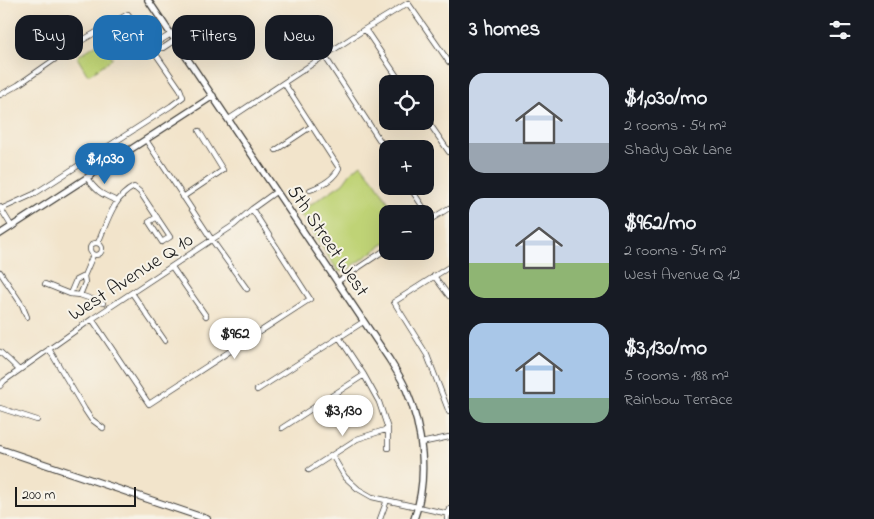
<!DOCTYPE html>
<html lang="en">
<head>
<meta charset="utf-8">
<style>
  :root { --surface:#171b24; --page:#242831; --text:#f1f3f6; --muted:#9ea1a6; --accent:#1f6fb2 }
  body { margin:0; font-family:"Indie Flower",sans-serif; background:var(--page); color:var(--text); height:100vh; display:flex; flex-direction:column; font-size:19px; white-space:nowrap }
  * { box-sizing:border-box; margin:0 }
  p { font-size:16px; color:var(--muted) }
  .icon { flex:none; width:28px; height:28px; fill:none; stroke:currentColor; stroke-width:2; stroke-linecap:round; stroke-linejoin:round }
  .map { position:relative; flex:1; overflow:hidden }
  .side { display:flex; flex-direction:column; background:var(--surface); width:425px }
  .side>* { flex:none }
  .banner { position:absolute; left:15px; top:15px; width:359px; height:45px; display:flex; gap:10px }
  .buttons { position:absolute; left:379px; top:75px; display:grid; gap:10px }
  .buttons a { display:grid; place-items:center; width:55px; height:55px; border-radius:10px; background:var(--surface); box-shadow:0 5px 20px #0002; font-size:25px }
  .scale { position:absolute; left:15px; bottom:12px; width:121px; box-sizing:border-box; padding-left:5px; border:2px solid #1c1c1c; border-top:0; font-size:14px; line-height:18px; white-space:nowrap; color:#1c1c1c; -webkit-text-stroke:4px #f7f3e8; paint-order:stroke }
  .price { position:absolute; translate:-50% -42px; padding:0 11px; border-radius:18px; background:#fff; color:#222; font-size:16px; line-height:32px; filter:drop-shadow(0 1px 2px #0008) }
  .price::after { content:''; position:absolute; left:50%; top:30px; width:15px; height:11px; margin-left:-8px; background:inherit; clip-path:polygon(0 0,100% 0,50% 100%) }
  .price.current { background:var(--accent); color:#fff }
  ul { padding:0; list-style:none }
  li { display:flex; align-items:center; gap:15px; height:125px; padding:0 20px }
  li span { display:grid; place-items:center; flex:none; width:140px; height:100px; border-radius:15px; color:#555 }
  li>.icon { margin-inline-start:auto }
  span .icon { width:60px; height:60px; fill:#fffc; stroke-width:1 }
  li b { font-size:21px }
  h2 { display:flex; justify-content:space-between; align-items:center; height:60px; padding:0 20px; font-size:21px }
  .tag { padding:0 18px; border-radius:15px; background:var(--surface); box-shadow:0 5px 20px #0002; font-size:18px; line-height:45px }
  .tag.current { background:var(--accent); color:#fff }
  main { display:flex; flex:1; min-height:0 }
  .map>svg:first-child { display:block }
</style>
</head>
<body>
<main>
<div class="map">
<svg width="449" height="519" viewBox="0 0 449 519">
  <rect width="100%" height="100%" fill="#f7f3e8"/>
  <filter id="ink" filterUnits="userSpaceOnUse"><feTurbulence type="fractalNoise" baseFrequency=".02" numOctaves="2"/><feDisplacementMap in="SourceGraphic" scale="10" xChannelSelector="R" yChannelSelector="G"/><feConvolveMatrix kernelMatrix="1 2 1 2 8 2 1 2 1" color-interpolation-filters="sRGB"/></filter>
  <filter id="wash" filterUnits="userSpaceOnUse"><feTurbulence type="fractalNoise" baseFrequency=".0096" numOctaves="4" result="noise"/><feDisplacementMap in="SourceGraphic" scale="20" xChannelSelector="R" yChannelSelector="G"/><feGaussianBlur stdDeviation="1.12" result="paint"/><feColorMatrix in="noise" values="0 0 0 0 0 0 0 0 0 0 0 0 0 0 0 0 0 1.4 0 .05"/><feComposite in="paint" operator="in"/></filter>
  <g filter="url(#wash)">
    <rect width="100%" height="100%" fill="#f2e4cb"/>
    <!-- green -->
    <path fill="#bfd376" stroke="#6e7849" d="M100 42 103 43 112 57V59L90 74H87L78 59V56Z
      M361 164 376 183 396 214H388L387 242 345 271H338L299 212 343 183 351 172Z"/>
  </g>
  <g filter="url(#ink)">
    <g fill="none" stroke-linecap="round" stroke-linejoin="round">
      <defs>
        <path id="minor" d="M365 29 402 84
          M171 34 158 42 156 47 163 48 175 40
          M324 55 388 153
          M284 83 339 168C334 179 321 186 310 190
          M0 95 18 85 81 41 128 14 180 89 183 97 171 106 34 194 1 209 0 207
          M425 117 449 152
          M229 119 365 29 408 3 449 62
          M146 140 212 240 247 289
          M276 150 312 126
          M87 178C97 192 101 194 117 201
          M409 186 431 219
          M183 197 223 170 199 131
          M1 209 12 227
          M425 223 449 208
          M90 249a6 6 0 1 1 12 0a6 6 0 1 1-12 0Z
          M98 243C107 223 113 197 134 187L140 192 170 237 162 242 149 222 157 217
          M172 267 206 316
          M449 267 394 302 427 355 449 412
          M0 272 22 305 27 317
          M434 276 449 296
          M337 282 388 248
          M45 284 70 294 80 295 85 283 84 276 93 255
          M132 293 165 341
          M70 294 76 280 84 276
          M80 295 103 303
          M92 319 149 404 310 299 252 209
          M339 337 364 375 379 402 388 429V448
          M49 349 85 410 91 419 103 428
          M0 352 10 361 19 370
          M0 386 4 381 92 319 234 225 252 209 277 191
          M257 390 363 322
          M0 408 37 420
          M282 428 364 375
          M421 443 449 437
          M332 455 345 477 358 489 372 497 449 514
          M309 470 357 439 388 429
          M380 519 387 500
          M447 519 449 509"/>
        <path id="tertiary" d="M148 0 389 359C395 369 402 379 406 389 423 429 429 478 414 519
          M0 234 213 96"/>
        <path id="secondary" d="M0 449 207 519"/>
      </defs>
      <!-- minor casing -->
      <use href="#minor" stroke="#3c3a36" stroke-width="6"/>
      <!-- tertiary casing -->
      <use href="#tertiary" stroke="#3c3a36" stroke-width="8"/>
      <!-- secondary casing -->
      <use href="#secondary" stroke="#3c3a36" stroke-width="8"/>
      <!-- minor -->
      <use href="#minor" stroke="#fff" stroke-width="4.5"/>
      <!-- tertiary -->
      <use href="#tertiary" stroke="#fff" stroke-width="5.5"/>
      <!-- secondary -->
      <use href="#secondary" stroke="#fff" stroke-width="6"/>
    </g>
  </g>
  <g text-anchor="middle" stroke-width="4" stroke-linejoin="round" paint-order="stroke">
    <!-- street labels -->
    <g font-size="20" fill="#1c1c1c" stroke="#f7f3e8">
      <text transform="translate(329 240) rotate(56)" y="7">5th Street West</text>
      <text transform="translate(130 276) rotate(-33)" y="7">West Avenue Q 10</text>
    </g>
  </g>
</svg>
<div class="buttons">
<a><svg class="icon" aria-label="locate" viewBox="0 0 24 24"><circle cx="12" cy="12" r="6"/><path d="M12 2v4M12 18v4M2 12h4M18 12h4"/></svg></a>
<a>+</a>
<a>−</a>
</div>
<div class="scale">200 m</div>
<b class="price current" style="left:105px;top:185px">$1,030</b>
<b class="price" style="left:235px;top:360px">$962</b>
<b class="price" style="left:343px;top:437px">$3,130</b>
<div class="banner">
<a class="tag">Buy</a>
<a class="tag current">Rent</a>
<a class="tag">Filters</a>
<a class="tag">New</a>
</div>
</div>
<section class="side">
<h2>3 homes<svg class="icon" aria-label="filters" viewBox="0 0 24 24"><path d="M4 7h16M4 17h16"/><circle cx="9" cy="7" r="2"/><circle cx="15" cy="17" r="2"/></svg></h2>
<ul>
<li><span style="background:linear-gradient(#c9d6e8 70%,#9aa5b1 0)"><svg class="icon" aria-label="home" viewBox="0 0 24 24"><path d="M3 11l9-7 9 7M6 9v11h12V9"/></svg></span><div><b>$1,030/mo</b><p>2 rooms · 54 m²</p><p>Shady Oak Lane</p></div></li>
<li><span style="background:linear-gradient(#c9d6e8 65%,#8fb573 0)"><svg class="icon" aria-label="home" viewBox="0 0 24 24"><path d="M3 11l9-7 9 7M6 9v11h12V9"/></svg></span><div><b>$962/mo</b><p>2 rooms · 54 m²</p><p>West Avenue Q 12</p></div></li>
<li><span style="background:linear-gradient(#a9c7e8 75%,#7fa58c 0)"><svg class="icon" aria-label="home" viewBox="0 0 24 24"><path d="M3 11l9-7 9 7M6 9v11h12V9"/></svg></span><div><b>$3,130/mo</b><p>5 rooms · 188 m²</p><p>Rainbow Terrace</p></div></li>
</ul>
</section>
</main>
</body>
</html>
